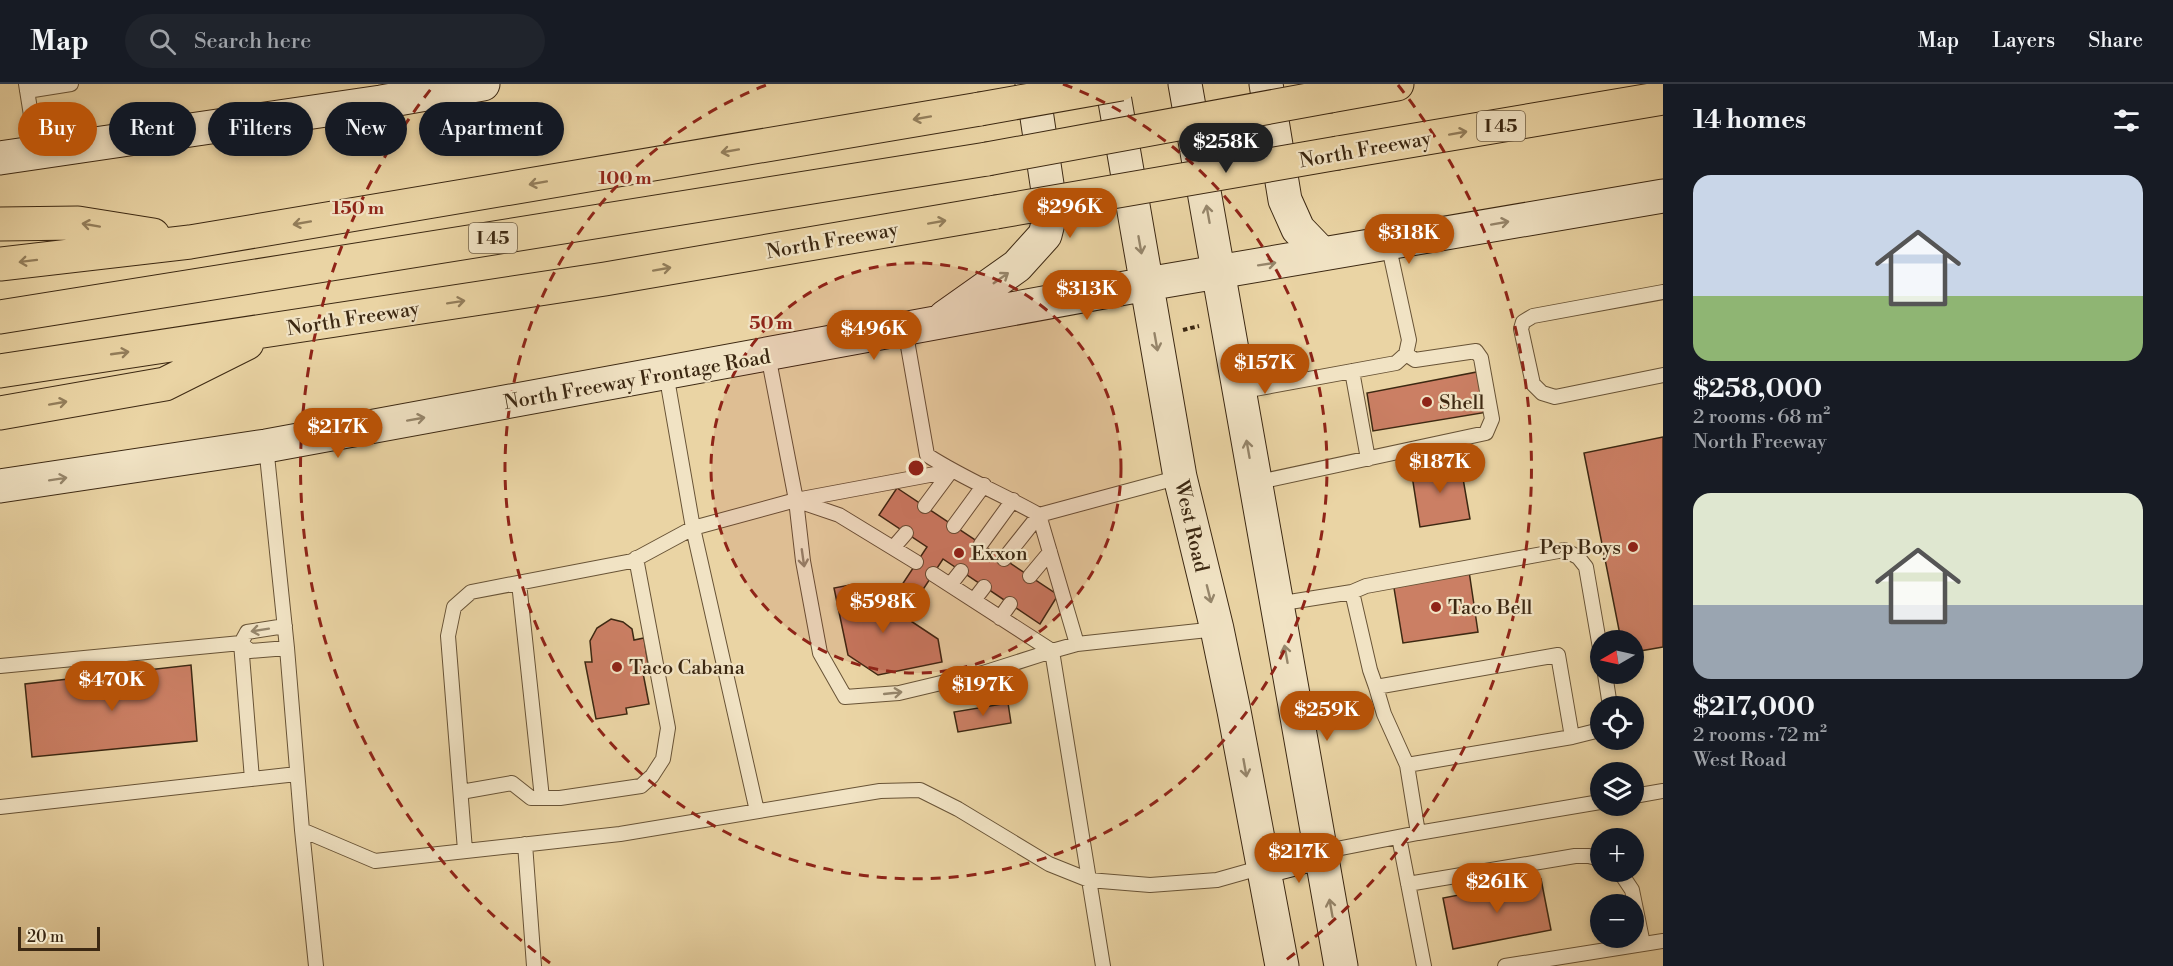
<!DOCTYPE html>
<html lang="en">
<head>
<meta charset="utf-8">
<style>
  :root { --surface:#171b24; --page:#20242c; --text:#f1f3f6; --muted:#9ea1a6; --line:#363941; --accent:#b45309 }
  body { margin:0; font-family:"Libre Bodoni",serif; background:var(--page); color:var(--text); height:100vh; display:flex; flex-direction:column; font-size:22px; white-space:nowrap }
  * { box-sizing:border-box; margin:0 }
  p { font-size:20px; color:var(--muted) }
  .icon { flex:none; width:33px; height:33px; fill:none; stroke:currentColor; stroke-width:2; stroke-linecap:round; stroke-linejoin:round }
  .map { position:relative; flex:1; overflow:hidden }
  .drawer { display:flex; flex-direction:column; background:var(--surface); width:510px }
  .drawer>* { flex:none }
  .hud { position:absolute; left:18px; top:18px; width:570px; height:54px; display:flex; gap:12px }
  .needle { width:39px; rotate:261deg }
  .buttons { position:absolute; left:1590px; top:546px; display:grid; gap:12px }
  .buttons a { display:grid; place-items:center; width:54px; height:54px; border-radius:50%; background:var(--surface); box-shadow:0 3px 9px #0003; font-size:30px }
  .scale { position:absolute; left:18px; bottom:15px; width:82px; box-sizing:border-box; padding-left:6px; border:3px solid #3c2812; border-top:0; font-size:16px; line-height:21px; white-space:nowrap; color:#3c2812; -webkit-text-stroke:4px #f1e3c4; paint-order:stroke }
  .price { position:absolute; translate:-50% -51px; padding:0 14px; border-radius:21px; background:var(--accent); color:#fff; font-size:20px; line-height:39px; filter:drop-shadow(0 2px 3px #0008) }
  .price::after { content:''; position:absolute; left:50%; top:36px; width:18px; height:14px; margin-left:-9px; background:inherit; clip-path:polygon(0 0,100% 0,50% 100%) }
  .price.active { background:#222; color:#fff }
  ul { padding:0; list-style:none }
  li { display:grid; align-content:center; gap:12px; height:318px; padding:0 30px }
  li span { display:grid; place-items:center; height:186px; border-radius:18px; color:#555 }
  li>.icon { margin-inline-start:auto }
  span .icon { width:108px; height:108px; fill:#fffc; stroke-width:1 }
  li b { font-size:26px }
  h2 { display:flex; justify-content:space-between; align-items:center; height:72px; padding:0 30px; font-size:26px }
  .tag { padding:0 21px; border-radius:27px; background:var(--surface); box-shadow:0 3px 9px #0003; font-size:21px; line-height:54px }
  .tag.active { background:var(--accent); color:#fff }
  header { display:flex; align-items:center; gap:36px; box-sizing:border-box; height:84px; padding:0 30px; background:var(--surface); border-bottom:2px solid var(--line) }
  header strong { font-size:28px }
  nav { display:flex; gap:33px; margin-inline-start:auto; font-size:21px }
  .search { width:420px; height:54px; background:var(--page); display:flex; align-items:center; gap:15px; box-sizing:border-box; padding:0 21px; border-radius:33px; color:var(--muted); font-size:22px }
  main { display:flex; flex:1; min-height:0 }
  .map>svg:first-child { display:block }
</style>
</head>
<body>
<header>
<strong>Map</strong>
<div class="search"><svg class="icon" aria-label="search" viewBox="0 0 24 24"><circle cx="10" cy="10" r="6"/><path d="M15 15l6 6"/></svg>Search here</div>
<nav><a>Map</a><a>Layers</a><a>Share</a></nav>
</header>
<main>
<div class="map">
<svg width="1663" height="882" viewBox="0 0 1663 882">
  <rect width="100%" height="100%" fill="#ead4a4"/>
  <filter id="stains"><feTurbulence type="fractalNoise" baseFrequency=".00333" numOctaves="4"/><feColorMatrix values="0 0 0 0 .2 0 0 0 0 .09 0 0 0 0 .02 0 0 0 .5 -.17"/></filter>
  <radialGradient id="worn" r=".72"><stop offset=".6" stop-color="#630" stop-opacity="0"/><stop offset="1" stop-color="#630" stop-opacity=".3"/></radialGradient>
  <!-- building -->
  <path fill="#cb7f64" stroke="#3c2812" stroke-width="1.5" d="M1482 287 1488 328 1373 347 1367 309Z
    M1663 353V563L1634 568V556H1621L1584 369Z
    M1460 377 1470 435 1420 443 1411 385Z
    M897 404 1058 511 1040 540 943 475 905 533 888 522 927 463 879 431Z
    M1469 487 1478 548 1403 559 1393 498Z
    M855 500 938 555 942 578 878 591 848 571 834 504Z
    M611 535 623 538 632 545 634 556 644 554 649 587 643 589 649 620 626 624 627 630 596 635 585 578H592L590 557 597 544Z
    M191 581 197 657 32 673 25 600Z
    M1008 619 1011 639 958 648 954 628Z
    M1541 795 1551 846 1453 865 1443 814Z"/>
  <g fill="none" stroke-linecap="round" stroke-linejoin="round">
    <defs>
      <path id="lane" d="M26 0 37 69
        M27 7 71 0
        M1663 208 1533 232 1523 238 1521 245 1533 300 1542 309 1555 313 1663 291
        M905 245 927 371C962 394 1002 410 1039 431L1180 393
        M1352 287 1368 375
        M666 289 693 444 757 727
        M1238 308 1396 279 1406 270 1409 256 1388 159
        M266 362 287 564 302 746 375 777 620 750 880 707 920 706 958 725 1049 780 1089 796 1150 801 1217 796 1263 783
        M1254 399 1486 349 1492 335 1481 274 1476 267 1415 276 1406 270
        M796 416 803 477 820 569 845 613 899 609 983 589 1052 567
        M796 416 951 387
        M798 417 839 431 916 478
        M925 422 951 387
        M1039 431 1077 560
        M954 442 984 401
        M981 460 1013 416
        M893 464 906 449
        M1004 475 1039 431
        M933 490 1052 567
        M1030 492 1050 468
        M519 499 542 714
        M950 501 961 487
        M1352 508 1370 586 1376 603
        M974 516 984 503
        M1277 520 1352 508 1366 502 1564 466 1578 473 1586 483 1600 564
        M1000 534 1010 520
        M0 582 241 559 250 567 287 564
        M1605 590 1610 622
        M1572 653 1600 646
        M1407 681 1384 630 1376 603 1558 571 1572 653 1407 681 1418 749
        M252 695 241 559 247 548 285 542
        M461 708 512 699 531 714H560L641 702 652 692 663 675 668 644 636 474
        M1634 712 1663 707
        M0 723 297 690
        M302 746 316 882
        M1399 753 1424 882
        M525 760 534 882
        M465 766 448 552 454 523 471 508 632 477 693 444 796 416 768 271
        M1321 768 1418 749 1600 718
        M1620 788 1632 806 1643 860
        M1408 800 1575 772H1589L1600 775
        M1103 882 1052 567 1077 560 1217 545
        M1505 882 1663 857"/>
      <path id="secondary" d="M1112 0 1180 393 1217 545 1234 627 1282 882
        M1185 0 1341 882
        M1266 0 1285 116 1298 145 1322 170
        M0 74 381 18 483 0
        M945 233 1017 182 1045 151 1051 127 1032 0
        M0 402 266 362 1147 200 1663 112
        M1263 783 1321 768"/>
      <path id="highway" d="M1330 12 1397 0
        M1338 69 1663 14
        M0 140 78 139 153 151
        M0 180 190 158 980 25
        M0 233 987 75
        M0 287 605 195 996 128
        M0 329 165 300 247 259"/>
    </defs>
    <!-- lane casing -->
    <use href="#lane" stroke="#685336" stroke-width="16"/>
    <!-- secondary casing -->
    <use href="#secondary" stroke="#3c2812" stroke-width="35"/>
    <!-- highway casing -->
    <use href="#highway" stroke="#3c2812" stroke-width="35"/>
    <!-- path -->
    <path stroke="#3c2812" stroke-width="4" stroke-dasharray="4.5 3" stroke-linecap="butt" d="M1183 246 1199 242"/>
    <!-- lane -->
    <use href="#lane" stroke="#f1e3c4" stroke-width="14"/>
    <!-- secondary -->
    <use href="#secondary" stroke="#f1e3c4" stroke-width="33"/>
    <!-- highway -->
    <use href="#highway" stroke="#ead4a4" stroke-width="33"/>
    <defs>
      <path id="highway-bridge" d="M980 25 1121 0
        M987 75 1330 12
        M996 128 1338 69"/>
    </defs>
    <!-- highway-bridge casing -->
    <use href="#highway-bridge" stroke="#3c2812" stroke-width="35" stroke-linecap="butt"/>
    <!-- highway-bridge -->
    <use href="#highway-bridge" stroke="#ead4a4" stroke-width="33"/>
  </g>
  <!-- one-way arrows -->
  <defs><path id="oneway-shaft" d="M-6 0H5M1.5-3L5.5 0L1.5 3" fill="none" stroke-width="1.6" stroke-linecap="round" stroke-linejoin="round" transform="scale(1.5)"/></defs>
  <g stroke="#937e5b">
    <use href="#oneway-shaft" transform="translate(922 34) rotate(170)"/>
    <use href="#oneway-shaft" transform="translate(1458 49) rotate(-10)"/>
    <use href="#oneway-shaft" transform="translate(730 67) rotate(170)"/>
    <use href="#oneway-shaft" transform="translate(538 99) rotate(170)"/>
    <use href="#oneway-shaft" transform="translate(937 138) rotate(-10)"/>
    <use href="#oneway-shaft" transform="translate(302 139) rotate(170)"/>
    <use href="#oneway-shaft" transform="translate(91 141) rotate(-170)"/>
    <use href="#oneway-shaft" transform="translate(28 177) rotate(173)"/>
    <use href="#oneway-shaft" transform="translate(662 185) rotate(-10)"/>
    <use href="#oneway-shaft" transform="translate(456 218) rotate(-9)"/>
    <use href="#oneway-shaft" transform="translate(120 269) rotate(-8)"/>
    <use href="#oneway-shaft" transform="translate(58 319) rotate(-10)"/>
  </g>
  <g stroke="#96866b">
    <use href="#oneway-shaft" transform="translate(1208 130) rotate(-100)"/>
    <use href="#oneway-shaft" transform="translate(1500 139) rotate(-10)"/>
    <use href="#oneway-shaft" transform="translate(1140 161) rotate(80)"/>
    <use href="#oneway-shaft" transform="translate(1267 180) rotate(-9)"/>
    <use href="#oneway-shaft" transform="translate(1001 194) rotate(-35)"/>
    <use href="#oneway-shaft" transform="translate(1156 258) rotate(80)"/>
    <use href="#oneway-shaft" transform="translate(416 335) rotate(-10)"/>
    <use href="#oneway-shaft" transform="translate(1248 365) rotate(-100)"/>
    <use href="#oneway-shaft" transform="translate(58 395) rotate(-9)"/>
    <use href="#oneway-shaft" transform="translate(803 474) rotate(82)"/>
    <use href="#oneway-shaft" transform="translate(1209 510) rotate(76)"/>
    <use href="#oneway-shaft" transform="translate(260 546) rotate(171)"/>
    <use href="#oneway-shaft" transform="translate(1286 570) rotate(-100)"/>
    <use href="#oneway-shaft" transform="translate(893 609) rotate(-6)"/>
    <use href="#oneway-shaft" transform="translate(1245 684) rotate(80)"/>
    <use href="#oneway-shaft" transform="translate(1331 824) rotate(-100)"/>
  </g>
  <!-- distance rings -->
  <circle cx="916" cy="384" r="205" fill="#8f2418" fill-opacity=".12"/>
  <g fill="none" stroke="#8f2418" stroke-width="3" stroke-dasharray="10 8">
    <circle cx="916" cy="384" r="205"/>
    <path d="M1063 0A411 411 0 1 1 769 0"/>
    <path d="M550 879A616 616 0 0 1 434 1M1398 1A616 616 0 0 1 1282 879"/>
  </g>
  <!-- markers -->
  <g fill="#8f2418" stroke="#f1e3c4" stroke-width="2">
    <circle cx="1427" cy="318" r="6"/>
    <circle cx="1633" cy="463" r="6"/>
    <circle cx="959" cy="469" r="6"/>
    <circle cx="1436" cy="523" r="6"/>
    <circle cx="617" cy="583" r="6"/>
  </g>
  <g text-anchor="middle" stroke-width="4.5" stroke-linejoin="round" paint-order="stroke">
    <!-- shield labels -->
    <g fill="#f1e3c4" stroke="#726047" stroke-width="1.5">
      <rect x="1477" y="27" width="48" height="30" rx="4.5"/>
      <rect x="469" y="139" width="48" height="30" rx="4.5"/>
    </g>
    <g font-size="18" font-weight="bold" fill="#3c2812">
      <text x="1501" y="48">I 45</text>
      <text x="493" y="160">I 45</text>
    </g>
    <!-- street labels -->
    <g font-size="20" fill="#3c2812" stroke="#f1e3c4">
      <text transform="translate(1365 65) rotate(-10)" y="7">North Freeway</text>
      <text transform="translate(832 156) rotate(-10)" y="7">North Freeway</text>
      <text transform="translate(353 234) rotate(-9)" y="7">North Freeway</text>
      <text transform="translate(637 295) rotate(-10)" y="7">North Freeway Frontage Road</text>
      <text transform="translate(1192 442) rotate(77)" y="7">West Road</text>
    </g>
    <!-- poi labels -->
    <g font-size="20" fill="#3c2812" stroke="#f1e3c4" text-anchor="start">
      <text x="1439" y="325">Shell</text>
      <text x="1621" y="470" text-anchor="end">Pep Boys</text>
      <text x="971" y="476">Exxon</text>
      <text x="1448" y="530">Taco Bell</text>
      <text x="629" y="590">Taco Cabana</text>
    </g>
  </g>
  <circle cx="916" cy="384" r="9" fill="#8f2418" stroke="#f1e3c4" stroke-width="3"/>
  <g font-size="18" text-anchor="middle" font-weight="bold" fill="#8f2418" stroke="#f1e3c4" stroke-width="4.5" stroke-linejoin="round" paint-order="stroke">
    <text x="625" y="100">100 m</text>
    <text x="358" y="130">150 m</text>
    <text x="771" y="245">50 m</text>
  </g>
  <rect width="100%" height="100%" filter="url(#stains)"/>
  <rect width="100%" height="100%" fill="url(#worn)"/>
</svg>
<div class="buttons">
<a><svg class="needle" viewBox="-14 -14 28 28"><path d="M0-13l5 13h-10z" fill="#e53935"/><path d="M0 13l5-13h-10z" fill="#9ea1a6"/></svg></a>
<a><svg class="icon" aria-label="locate" viewBox="0 0 24 24"><circle cx="12" cy="12" r="6"/><path d="M12 2v4M12 18v4M2 12h4M18 12h4"/></svg></a>
<a><svg class="icon" aria-label="layers" viewBox="0 0 24 24"><path d="M12 4l9 5-9 5-9-5zM3 14l9 5 9-5"/></svg></a>
<a>+</a>
<a>−</a>
</div>
<div class="scale">20 m</div>
<b class="price active" style="left:1226px;top:90px">$258K</b>
<b class="price" style="left:1070px;top:155px">$296K</b>
<b class="price" style="left:1409px;top:181px">$318K</b>
<b class="price" style="left:1087px;top:237px">$313K</b>
<b class="price" style="left:874px;top:277px">$496K</b>
<b class="price" style="left:1265px;top:311px">$157K</b>
<b class="price" style="left:338px;top:375px">$217K</b>
<b class="price" style="left:1440px;top:410px">$187K</b>
<b class="price" style="left:883px;top:550px">$598K</b>
<b class="price" style="left:112px;top:628px">$470K</b>
<b class="price" style="left:983px;top:633px">$197K</b>
<b class="price" style="left:1327px;top:658px">$259K</b>
<b class="price" style="left:1299px;top:800px">$217K</b>
<b class="price" style="left:1497px;top:830px">$261K</b>
<div class="hud">
<a class="tag active">Buy</a>
<a class="tag">Rent</a>
<a class="tag">Filters</a>
<a class="tag">New</a>
<a class="tag">Apartment</a>
</div>
</div>
<section class="drawer">
<h2>14 homes<svg class="icon" aria-label="filters" viewBox="0 0 24 24"><path d="M4 7h16M4 17h16"/><circle cx="9" cy="7" r="2"/><circle cx="15" cy="17" r="2"/></svg></h2>
<ul>
<li><span style="background:linear-gradient(#c9d6e8 65%,#8fb573 0)"><svg class="icon" aria-label="home" viewBox="0 0 24 24"><path d="M3 11l9-7 9 7M6 9v11h12V9"/></svg></span><div><b>$258,000</b><p>2 rooms · 68 m²</p><p>North Freeway</p></div></li>
<li><span style="background:linear-gradient(#dfe7d0 60%,#9aa5b1 0)"><svg class="icon" aria-label="home" viewBox="0 0 24 24"><path d="M3 11l9-7 9 7M6 9v11h12V9"/></svg></span><div><b>$217,000</b><p>2 rooms · 72 m²</p><p>West Road</p></div></li>
</ul>
</section>
</main>
</body>
</html>
